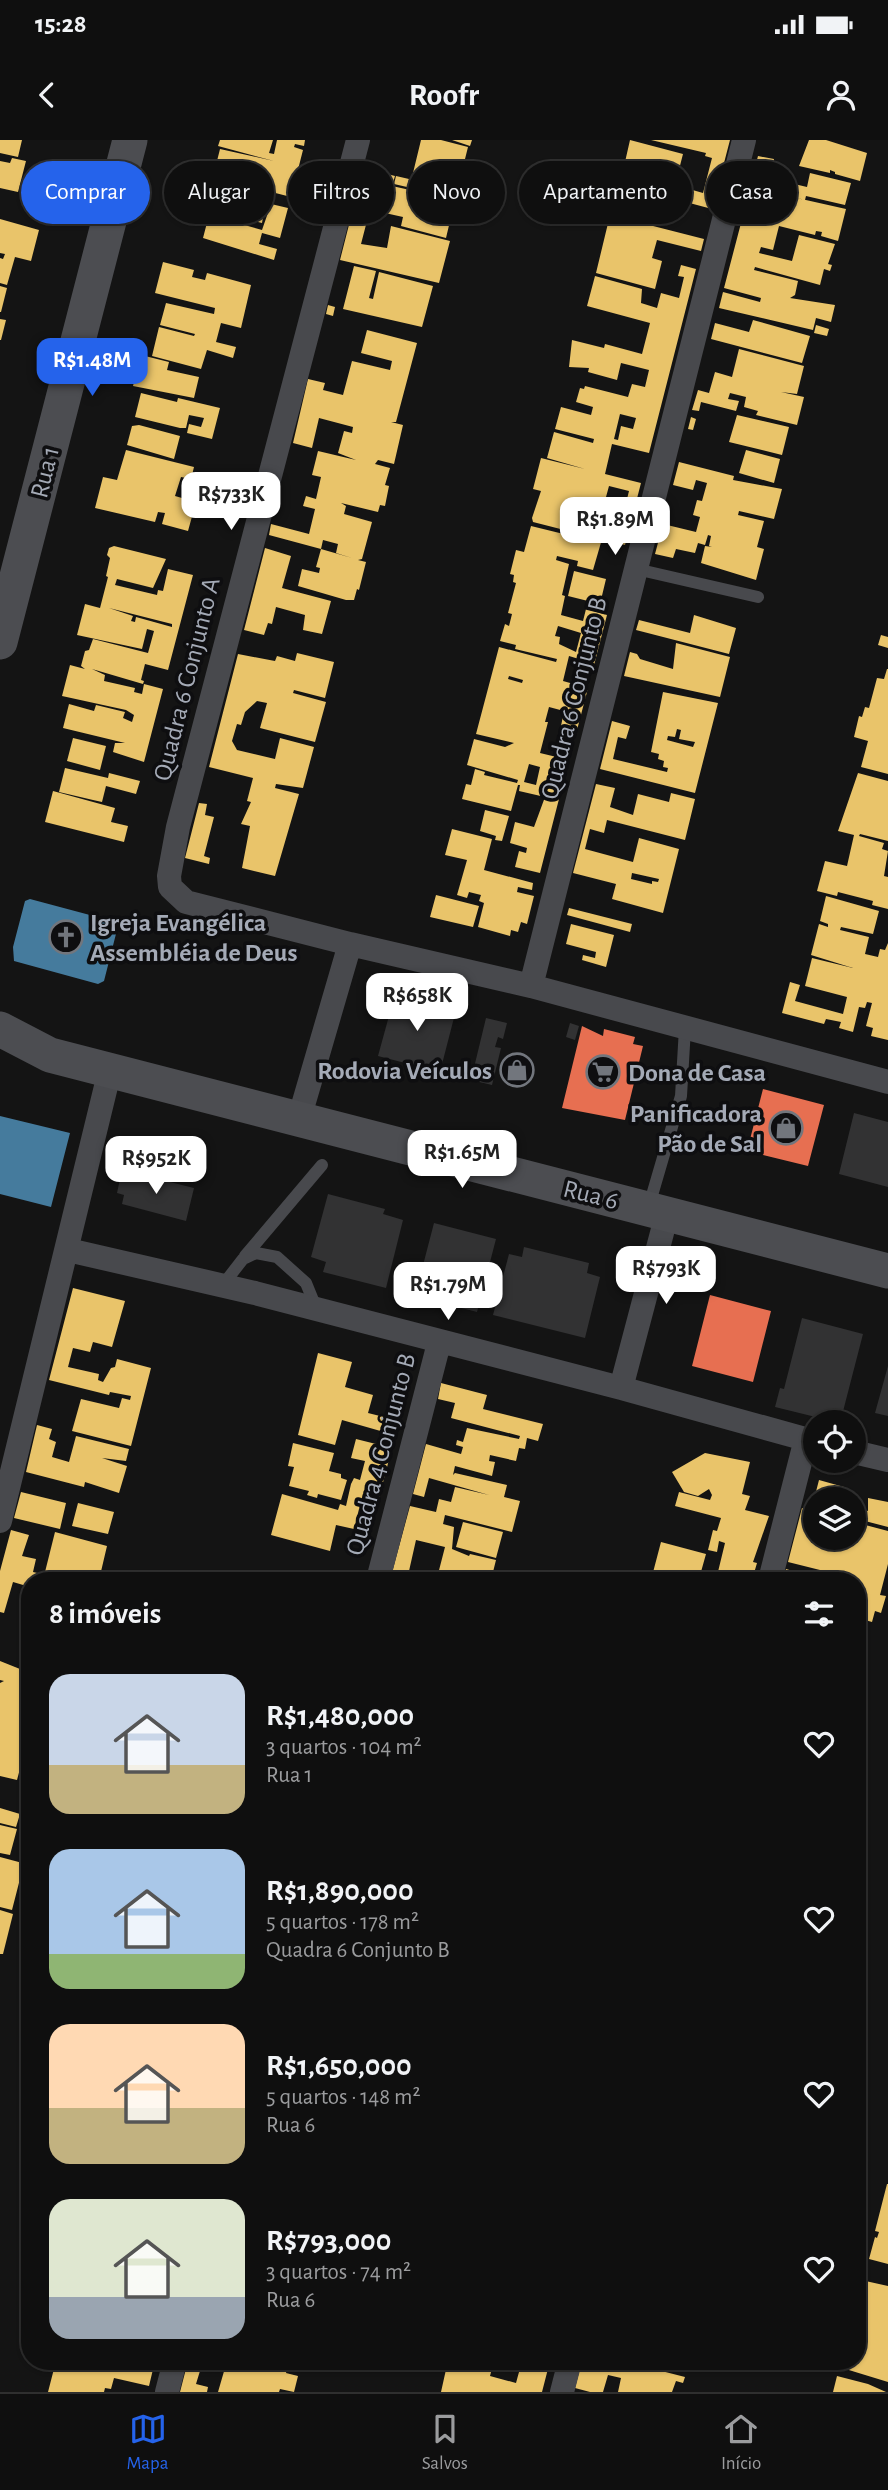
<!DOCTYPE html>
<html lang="pt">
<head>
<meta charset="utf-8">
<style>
  :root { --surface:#0f0f0f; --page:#1d1d1d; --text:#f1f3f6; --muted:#9b9c9e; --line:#2f2f2f; --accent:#2563eb }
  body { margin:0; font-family:"Alegreya Sans",sans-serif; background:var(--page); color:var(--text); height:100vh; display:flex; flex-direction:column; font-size:26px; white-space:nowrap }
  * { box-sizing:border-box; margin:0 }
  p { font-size:23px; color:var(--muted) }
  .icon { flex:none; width:38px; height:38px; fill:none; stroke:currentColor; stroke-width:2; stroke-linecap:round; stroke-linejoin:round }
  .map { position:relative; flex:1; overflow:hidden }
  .panel { position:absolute; left:21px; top:1432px; width:845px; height:798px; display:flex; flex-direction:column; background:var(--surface); border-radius:28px; box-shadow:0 2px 5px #0004,0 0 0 2px var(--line) }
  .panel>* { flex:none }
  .top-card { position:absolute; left:21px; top:21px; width:847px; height:63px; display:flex; gap:14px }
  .tools { position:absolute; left:803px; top:1270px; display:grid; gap:14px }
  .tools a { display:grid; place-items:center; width:63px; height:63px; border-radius:50%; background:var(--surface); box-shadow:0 2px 5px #0004,0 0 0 2px var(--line); font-size:35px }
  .price { position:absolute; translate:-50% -60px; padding:0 16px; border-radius:14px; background:#fff; color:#222; font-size:23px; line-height:46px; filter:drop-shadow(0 2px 4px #0008) }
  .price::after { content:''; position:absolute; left:50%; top:42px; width:21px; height:16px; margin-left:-10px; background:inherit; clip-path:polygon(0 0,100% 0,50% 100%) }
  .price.active { background:var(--accent); color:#fff }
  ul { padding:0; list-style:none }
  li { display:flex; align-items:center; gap:21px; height:175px; padding:0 28px }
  li span { display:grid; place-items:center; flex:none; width:196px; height:140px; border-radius:21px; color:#555 }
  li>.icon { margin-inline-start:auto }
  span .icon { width:84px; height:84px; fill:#fffc; stroke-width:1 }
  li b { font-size:30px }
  h2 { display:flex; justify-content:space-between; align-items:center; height:84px; padding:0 28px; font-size:30px }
  .chip { padding:0 24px; border-radius:32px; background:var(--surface); box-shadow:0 2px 5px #0004,0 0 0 2px var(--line); font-size:24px; line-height:63px }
  .chip.active { background:var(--accent); color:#fff }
  .status { display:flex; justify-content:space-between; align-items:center; height:49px; padding:0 35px; background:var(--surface); direction:ltr }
  .status svg { height:19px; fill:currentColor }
  header { display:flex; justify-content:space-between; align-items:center; height:91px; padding:0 28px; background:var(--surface); font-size:32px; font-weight:700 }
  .menu { display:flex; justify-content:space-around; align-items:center; height:98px; border-top:2px solid var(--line); background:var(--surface); font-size:19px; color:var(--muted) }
  .menu a { display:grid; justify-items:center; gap:4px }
  .menu .active { color:var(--accent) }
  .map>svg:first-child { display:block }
</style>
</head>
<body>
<div class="status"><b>15:28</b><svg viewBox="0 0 49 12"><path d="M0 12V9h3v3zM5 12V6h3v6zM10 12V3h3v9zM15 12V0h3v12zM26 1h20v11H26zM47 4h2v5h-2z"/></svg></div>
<header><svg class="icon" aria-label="back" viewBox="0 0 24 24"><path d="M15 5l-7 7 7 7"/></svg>Roofr<svg class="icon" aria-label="person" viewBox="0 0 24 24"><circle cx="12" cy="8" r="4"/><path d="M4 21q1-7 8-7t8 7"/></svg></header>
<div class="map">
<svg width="888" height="2252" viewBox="0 0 888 2252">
  <rect width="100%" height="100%" fill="#141414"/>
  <!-- homes -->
  <path fill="#e9c46a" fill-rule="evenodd" d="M0 0H22L18 17 0 13Z
    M220 0H273L269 13 274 14 277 0H305L304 6 295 4 294 7 303 10 291 57 213 37 220 9 274 21 218 6Z
    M421 0H441L468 7 457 51 433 46 434 39 413 33Z
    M452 0H472L470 6Z
    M630 0 683 14 675 45 703 53 712 18 705 16 706 13 651 0H730L712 69 652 53 653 50 620 44Z
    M809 0H826L867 13 860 41 835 34V32L830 30V33L799 26Z
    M758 16 774 19 770 35 790 43 807 47 810 33 851 43 845 65 806 56 805 60 797 58 846 69 838 101 821 96 822 92 816 91 815 95 779 86 773 110 761 107 759 113 792 121 799 95 835 104 828 124 832 125 830 131 824 129 820 145 755 127 754 130 798 141 795 155 790 158 835 165 831 182 816 178 813 190 719 168 723 152 760 162 761 158 724 148 746 64 755 66 757 61 747 58ZM780 53 777 72 761 68 762 62 777 65Z
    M12 18 26 21 18 52 0 48V21L10 23Z
    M364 28 395 36 392 46 455 60 446 98 401 86 403 77 385 73 391 48 369 45 366 57 357 55Z
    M396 36 409 39 407 47 394 44Z
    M207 40 267 54 262 83 200 67Z
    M271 64 288 68 280 98 262 93 259 104 277 109 274 120 203 98 209 75 262 90Z
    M352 73 368 77 361 104 387 108 391 86 450 101 439 143 340 120Z
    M610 75 704 99 701 111 657 100 652 118 662 121 655 149 596 133Z
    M0 79 39 90 31 121 15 117 7 145 0 143V118L3 119 5 114 0 113Z
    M163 122 194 130 192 137 205 140 207 133 251 145 241 188 221 183 216 202 236 207 233 218 207 210 201 229 152 216 159 187 194 196 195 194 160 185 166 163 214 174 215 168 155 153Z
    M681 125 696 129 649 313 612 304 605 334 641 343 625 405 602 399 593 430 577 426 578 421 557 416 556 420 569 424 562 455 565 456 561 475 583 481 586 469 607 475 593 529 577 525 579 519 569 516 563 541 588 548 577 590 561 586 564 571 549 567 545 582H548L540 613 569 620 540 733 515 727 519 711 526 713 527 708 510 703 515 682 534 687 545 657 519 651 520 645H518L511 671 462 659 466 644 471 645 475 629 485 632 484 635 517 643 518 640 467 625 474 599 505 607 514 603 476 594 499 507 556 522 557 519 515 509 516 505 500 501 505 484 509 486 512 474 508 473 516 443 513 442 514 435 510 434 516 410 524 412 531 386 584 399V395L533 382 532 378 541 351 533 349 541 318 585 329 547 318 554 292 593 303 594 299 555 289 561 267 591 275 593 267 576 262 580 248 584 249 585 246 628 257 632 244 645 247 649 230 621 223 617 240 588 232 589 228 569 227 572 200 604 208 605 204 642 214 650 183 587 166 595 136 642 149 641 163 657 168 661 153 679 158 684 137 678 136ZM620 274 636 278 633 289 621 286 618 300 614 299ZM609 346 629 351 626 363 606 357ZM597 365 611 369 608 383 594 379ZM558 486 581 493 576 512 559 504 560 497 555 496ZM509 536 523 540 522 543 508 539ZM529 624 540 627 536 645 524 642Z
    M354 126 376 131 369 158 373 159 379 132 433 146 422 187 343 169Z
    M0 146 7 148 1 172H0Z
    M328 165 335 167 333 176 326 174Z
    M0 179 6 180 1 200H0Z
    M753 180 810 196 802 223 711 199 715 183 749 192Z
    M816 185 829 189 827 196 814 193Z
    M367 190 417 203 396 282H391L403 285 394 324 378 320 375 324 390 328 385 345 389 346 385 366 380 365 378 372 341 363 346 366 344 374 372 382 362 419 358 420 366 422 359 450 357 449 354 460H346L298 446 302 429 319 433 320 428 316 427 321 409 352 418 336 413 338 404 323 400 321 409 269 395 271 384 309 394 315 369 303 366 306 356 316 359 321 337 312 335 318 311 356 320 338 313 344 291 352 293 353 287 319 278 312 308 293 303 308 239 325 243 323 250 343 255 352 221 390 230 392 221 361 213Z
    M739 209 804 226 797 254 781 252 804 257 797 285 756 275 758 271 744 267 746 257 730 253 728 259 739 261 736 271 701 262 699 271 692 270 698 250 709 253 715 232 732 237Z
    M141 215 169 222 167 230 199 237 194 258 133 246Z
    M141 253 177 262 178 258 220 268 212 299 187 293 189 284 201 287 204 278 189 275 186 288H180L135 277Z
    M737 275 789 287 782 315 729 302Z
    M691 277 696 279 693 290 688 289Z
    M139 285 180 296 174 319 127 305 132 286Z
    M126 310 194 327 191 339 181 337 175 356 196 362 188 391 162 384 165 373 158 372 155 382 95 368 103 337 117 340Z
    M746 310 780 319 774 343 739 333Z
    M679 322 734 336 733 340 782 349 774 379 739 371 738 375 764 381 757 407 764 409 756 440 701 423 705 406 712 407 709 406 711 396 708 395 705 405 698 403 695 413 676 409 673 418 655 414 663 384 696 392 700 377 693 375 697 360 702 361 707 343 696 340 693 350 673 345Z
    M114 406 166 419 153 448 117 439 115 445 157 455 158 450 163 451 168 429 193 435 168 530 145 524 141 540 144 541 143 544 92 529 105 535 104 541 135 548 134 552 142 554 144 544 163 549 144 622 113 612 115 603H125L63 588 69 564 94 571 96 565 125 572 123 578 132 582 134 575 126 570 62 556 70 525 85 529 81 526 85 511 89 510 93 499 148 513 154 491 147 489 142 509 77 495 85 464 100 468 108 437 106 436 110 418 107 415 109 408ZM109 468 172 484V487L136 477 135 482 131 481 133 476Z
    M265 408 291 416 282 448 331 461 322 494 303 490 305 475 276 467 272 484 268 483 264 495 244 490Z
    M574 431 606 439 600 464 568 456Z
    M694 475 736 488 729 514 636 490 639 480 690 493Z
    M881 495 888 497V508L878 505Z
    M676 503 730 517 720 557 624 536 630 512 637 514 640 519 673 529Z
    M297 513 334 522 325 558 294 550 293 553 326 562 315 602 260 588 267 563 257 561 245 572 241 585 237 584 232 601 237 610 275 619 280 598 314 607 303 648 276 644 275 648 299 654 275 736 242 728 250 686 241 684 251 662 247 661 253 638 209 627 238 514 275 521 277 516 295 521Z
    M887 529H888V634L861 627 868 601 854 597 859 576 862 577 865 567 869 568 877 538 884 539Z
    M663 552 718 563 695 653 600 629 612 581 630 586 626 599 618 597 613 619 667 632 668 628 663 627 664 621 658 619 659 614 651 612ZM677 589 681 590 679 599 695 602 693 607 667 600 668 596 675 597Z
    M73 598 106 606 100 630 67 621Z
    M65 628 108 638 109 633 140 641 136 654 106 646 102 662 93 660 59 652Z
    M858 633 888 641V701L860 694 859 696 884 703 882 709 888 711 884 736 888 737V769L872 765 873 761 838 752 837 756 817 751 825 721 847 726 854 695 838 691Z
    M596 644 615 648 610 667 633 675 638 654 669 662 671 653 695 659 685 700 607 680 604 693 590 689 585 709 633 722 639 698 679 709 663 773 612 759 616 744 573 733ZM632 733 659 739 658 742 652 741V744L631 739Z
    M53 651 115 668 111 682 128 686 124 702 45 682Z
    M199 663 207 664 205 675 214 677 204 716 210 718 209 724 185 718Z
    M485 670 509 676 502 701 495 700 496 696 480 691Z
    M452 689 492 699 484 730 533 743 532 750 518 747 517 752 534 756 527 784 521 782 518 792 511 790 510 796 478 787 484 763 479 761 481 755 469 752 467 758 457 755 467 720 445 715Z
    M436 755 479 766 473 787 430 777Z
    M826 756 879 771 873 794 841 787 840 790 869 797 865 814 878 817 880 809 885 810 888 803V900L871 896 873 888 866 886 872 863 867 862 865 868 859 867 853 892 839 888 841 882 826 879 824 884 782 873 790 842 800 845 795 861 843 874 847 857 805 846 812 818 853 828 811 815 819 784 828 787V784L820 781Z
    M569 768 632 784 630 792 567 775Z
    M571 784 614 795 606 827 582 820 583 815 595 818 596 812 566 804Z
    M73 1148 125 1161 112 1207 93 1202 90 1212 73 1208 68 1227 99 1234 98 1240 103 1242 111 1228 115 1227 117 1219 151 1228 131 1306 72 1291 81 1259 119 1268 122 1258 130 1260 131 1256 110 1252 109 1255 49 1240Z
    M318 1213 352 1222 345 1247 373 1255 368 1273 388 1278 384 1292 342 1280 335 1305 298 1295Z
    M441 1243 487 1255 483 1269 543 1284 538 1301 527 1298 525 1309 519 1308 516 1321 490 1315 489 1321 495 1322 492 1336 455 1326 453 1335 455 1333 507 1345 504 1357 520 1361 512 1392 445 1375 443 1384 454 1387 452 1409 469 1416 470 1414 496 1420 491 1440H390L410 1366 436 1372 439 1359 451 1362 455 1347 489 1355 429 1338 424 1357 413 1354 426 1304 461 1314 463 1307 456 1305 457 1300 463 1302 467 1288 519 1299 520 1296 451 1278 455 1263 438 1259ZM416 1400 445 1407 437 1438 409 1431Z
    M37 1285 52 1289 49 1299 56 1302 52 1317 69 1322 76 1296 129 1309 126 1321 102 1318 127 1326 119 1353 85 1342 84 1347 26 1332Z
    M356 1299 392 1308 375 1373 359 1369 354 1389 336 1385 330 1411 271 1395 282 1354 338 1370 340 1364 346 1366 351 1344 354 1338 360 1340 365 1321 351 1318Z
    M293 1303 334 1313 329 1331 341 1334V1338L347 1340 341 1360 318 1354 317 1358 307 1355 309 1351 289 1346 294 1327 288 1326Z
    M705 1313 750 1322 742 1354 750 1356 745 1370 769 1376 753 1422 757 1423 752 1440H716L725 1403 719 1401 717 1412 708 1410 713 1390 717 1391 721 1378 675 1366 679 1352 710 1360 712 1355 709 1349 698 1356 684 1352 672 1332Z
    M819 1340 844 1347 842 1354 835 1353 833 1360H816V1398H823L821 1407 827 1408 830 1398H854V1382L888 1391V1424L880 1455 886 1456 881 1473 875 1471 872 1482 858 1478V1440L822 1439 824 1431 788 1422 802 1368 811 1371Z
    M21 1352 66 1363 60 1389 14 1378Z
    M868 1358 888 1362V1387L865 1381 866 1376 862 1375 864 1370 868 1371Z
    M78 1363 114 1372 108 1394 72 1386Z
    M463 1382 503 1392 496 1418 456 1407Z
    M11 1390 29 1395 22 1416 36 1419 33 1432 63 1439 30 1440V1447L13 1442 4 1473 0 1472V1431Z
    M55 1392 107 1406 99 1440H77L45 1432Z
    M661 1402 706 1414 699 1439 677 1433 675 1440H651Z
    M786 1429 817 1438V1440H783Z
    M29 1495 30 1496V1526L22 1524Z
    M0 1521 30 1533V1592L23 1591 22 1595 30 1597V1627L21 1625 17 1640 0 1636V1543L4 1541 0 1540Z
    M0 1668 20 1674 16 1687 0 1683Z
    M0 1685 17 1689 10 1715 0 1713Z
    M0 1717 30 1725V1738L21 1735 12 1770 0 1767Z
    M0 1770 13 1774 3 1814H0Z
    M887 2044H888V2124L869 2119 875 2097 877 2098 879 2092 875 2091Z
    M861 2140 888 2146V2242L839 2227 841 2221H858V2185L868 2188 858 2183Z
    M56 2221H116L115 2226 134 2231 137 2221H155L149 2246 114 2238 111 2249 105 2248 104 2252H48Z
    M188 2221H203L196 2244 208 2247 207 2252H180Z
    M227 2221 266 2231 267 2228 250 2223V2221H289L286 2233 298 2236 294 2252 280 2249 279 2252H218Z
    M446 2221H494L490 2236 516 2243 522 2221H550L542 2252H441L447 2225 475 2232V2229Z
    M582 2221H679L676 2232 642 2226 685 2237 683 2243 676 2241 672 2252H618L621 2238 608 2235 603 2252H590L575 2248Z
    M837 2236 868 2244 886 2252H833Z"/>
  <!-- shops -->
  <path fill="#e76f51" d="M582 886 603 896 604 889 635 897 633 904 643 906 625 980 562 968Z
    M763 949 824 965 808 1026 747 1011Z
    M710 1155 771 1171 753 1242 692 1226Z"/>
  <!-- public -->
  <path fill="#457b9d" d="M30 759 116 782 118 786 104 841 98 844 14 821 13 807 25 761Z
    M0 976 70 993 51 1067 0 1054Z"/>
  <!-- building -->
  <path fill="#323233" d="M395 854 456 870 440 932 378 916Z
    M486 878 507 883 503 899 498 897 495 907 501 908 492 945 471 940Z
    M570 883 579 886 575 900 566 897Z
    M854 973 888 982V1047L839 1034Z
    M130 1032 194 1048 186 1081 122 1064 124 1055 117 1053 120 1039 128 1041Z
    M328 1054 385 1069 383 1074 403 1080 386 1148 323 1132 326 1122 311 1117Z
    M434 1083 496 1099 477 1172 415 1156Z
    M524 1107 589 1123 587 1133 600 1137 585 1198 493 1175 509 1114 522 1117Z
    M802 1178 863 1194 840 1283 775 1267 780 1248 784 1249Z
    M888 1226V1276L875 1273Z"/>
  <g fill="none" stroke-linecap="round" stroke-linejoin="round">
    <!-- lane -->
    <path stroke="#48494d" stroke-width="12" d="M636 429 758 457
      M648 1069 681 956 685 888
      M245 1116 322 1025
      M222 1146 243 1119 256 1113 277 1117 306 1143 317 1170"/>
    <!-- street -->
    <path stroke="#48494d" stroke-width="24" d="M358 0 178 687 169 736 170 747 186 762 350 804 531 846 888 942
      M531 846 744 0
      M299 979 350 804
      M68 1110 255 1153 621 1248 816 1302
      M621 1248 667 1074
      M854 1312 888 1320
      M0 1381 110 930
      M378 1440 439 1203
      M770 1440 806 1299
      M167 2252 175 2221
      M562 2252 570 2221"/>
    <!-- secondary -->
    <path stroke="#4c4d51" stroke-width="35" d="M0 502 130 0
      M0 889 50 915 888 1131"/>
  </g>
  <!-- icons -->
  <defs>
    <symbol id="church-ring" viewBox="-11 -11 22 22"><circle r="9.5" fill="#0e0e10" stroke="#72767d" stroke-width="1.5"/><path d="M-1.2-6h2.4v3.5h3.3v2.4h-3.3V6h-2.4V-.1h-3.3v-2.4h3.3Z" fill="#72767d"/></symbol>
    <symbol id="shop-ring" viewBox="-11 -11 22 22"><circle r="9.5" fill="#0e0e10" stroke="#72767d" stroke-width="1.5"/><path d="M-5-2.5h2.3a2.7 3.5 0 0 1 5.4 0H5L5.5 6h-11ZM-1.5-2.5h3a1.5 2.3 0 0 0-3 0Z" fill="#72767d"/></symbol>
    <symbol id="supermarket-ring" viewBox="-11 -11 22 22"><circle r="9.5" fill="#0e0e10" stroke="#72767d" stroke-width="1.5"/><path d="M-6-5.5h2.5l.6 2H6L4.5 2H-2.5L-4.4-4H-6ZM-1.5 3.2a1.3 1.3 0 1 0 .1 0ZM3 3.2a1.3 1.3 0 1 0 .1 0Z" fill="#72767d"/></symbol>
  </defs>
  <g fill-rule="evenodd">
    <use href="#church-ring" x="47" y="778" width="38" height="38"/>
    <use href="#shop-ring" x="498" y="911" width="38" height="38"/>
    <use href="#supermarket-ring" x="584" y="913" width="38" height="38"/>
    <use href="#shop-ring" x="767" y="969" width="38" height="38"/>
  </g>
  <g text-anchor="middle" stroke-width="7" stroke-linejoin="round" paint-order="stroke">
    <!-- street labels -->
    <g font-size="26" fill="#a4aab6" stroke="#0e0e10">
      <text transform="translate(44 332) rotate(-76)" y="9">Rua 1</text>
      <text transform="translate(186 539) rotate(-76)" y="9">Quadra 6 Conjunto A</text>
      <text transform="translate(573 558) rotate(-76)" y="9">Quadra 6 Conjunto B</text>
      <text transform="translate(591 1054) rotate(14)" y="9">Rua 6</text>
      <text transform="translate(380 1314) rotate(-75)" y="9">Quadra 4 Conjunto B</text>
    </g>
    <!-- poi labels -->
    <g font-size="26" font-weight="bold" fill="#a4aab6" stroke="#0e0e10" text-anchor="start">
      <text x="90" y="791">Igreja Evangélica<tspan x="90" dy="30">Assembléia de Deus</tspan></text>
      <text x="492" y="939" text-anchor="end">Rodovia Veículos</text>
      <text x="628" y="941">Dona de Casa</text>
      <text x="762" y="982" text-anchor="end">Panificadora<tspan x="762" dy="30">Pão de Sal</tspan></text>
    </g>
  </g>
</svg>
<div class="tools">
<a><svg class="icon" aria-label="locate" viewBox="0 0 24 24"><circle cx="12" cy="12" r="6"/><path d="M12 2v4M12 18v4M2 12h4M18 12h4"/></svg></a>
<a><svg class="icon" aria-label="layers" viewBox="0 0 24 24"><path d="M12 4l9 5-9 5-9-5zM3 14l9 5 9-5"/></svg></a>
</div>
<b class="price active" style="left:92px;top:258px">R$1.48M</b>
<b class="price" style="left:231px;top:392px">R$733K</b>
<b class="price" style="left:615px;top:417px">R$1.89M</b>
<b class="price" style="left:417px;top:893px">R$658K</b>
<b class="price" style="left:462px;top:1050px">R$1.65M</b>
<b class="price" style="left:156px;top:1056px">R$952K</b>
<b class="price" style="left:666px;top:1166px">R$793K</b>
<b class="price" style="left:448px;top:1182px">R$1.79M</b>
<div class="top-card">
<a class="chip active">Comprar</a>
<a class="chip">Alugar</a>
<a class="chip">Filtros</a>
<a class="chip">Novo</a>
<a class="chip">Apartamento</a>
<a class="chip">Casa</a>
</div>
<section class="panel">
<h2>8 imóveis<svg class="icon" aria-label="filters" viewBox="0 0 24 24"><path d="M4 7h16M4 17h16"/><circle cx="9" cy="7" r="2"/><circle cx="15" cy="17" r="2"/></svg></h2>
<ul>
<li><span style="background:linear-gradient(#c9d6e8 65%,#c2b280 0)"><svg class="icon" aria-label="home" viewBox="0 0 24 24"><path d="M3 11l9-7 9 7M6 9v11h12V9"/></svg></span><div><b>R$1,480,000</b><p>3 quartos · 104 m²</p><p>Rua 1</p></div><svg class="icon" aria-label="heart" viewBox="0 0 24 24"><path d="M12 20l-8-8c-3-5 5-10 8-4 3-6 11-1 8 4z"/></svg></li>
<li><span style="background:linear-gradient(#a9c7e8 75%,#8fb573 0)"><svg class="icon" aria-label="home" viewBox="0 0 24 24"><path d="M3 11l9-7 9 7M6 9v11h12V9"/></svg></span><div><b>R$1,890,000</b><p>5 quartos · 178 m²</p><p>Quadra 6 Conjunto B</p></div><svg class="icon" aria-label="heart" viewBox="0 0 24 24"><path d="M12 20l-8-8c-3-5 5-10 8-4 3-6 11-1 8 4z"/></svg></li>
<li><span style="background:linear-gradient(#ffd9b3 60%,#c2b280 0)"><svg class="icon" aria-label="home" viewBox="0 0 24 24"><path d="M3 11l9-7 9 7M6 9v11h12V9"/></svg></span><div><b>R$1,650,000</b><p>5 quartos · 148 m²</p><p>Rua 6</p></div><svg class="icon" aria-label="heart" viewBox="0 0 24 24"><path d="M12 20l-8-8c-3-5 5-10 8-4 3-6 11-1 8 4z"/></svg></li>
<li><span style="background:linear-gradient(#dfe7d0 70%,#9aa5b1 0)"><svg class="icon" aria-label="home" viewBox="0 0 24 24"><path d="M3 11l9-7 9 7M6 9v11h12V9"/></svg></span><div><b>R$793,000</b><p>3 quartos · 74 m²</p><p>Rua 6</p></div><svg class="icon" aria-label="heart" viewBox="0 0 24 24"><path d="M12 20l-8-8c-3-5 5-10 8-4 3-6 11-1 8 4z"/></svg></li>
</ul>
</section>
</div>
<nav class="menu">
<a class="active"><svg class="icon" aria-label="map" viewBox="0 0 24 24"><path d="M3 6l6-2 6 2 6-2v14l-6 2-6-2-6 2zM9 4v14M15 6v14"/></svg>Mapa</a>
<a><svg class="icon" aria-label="saved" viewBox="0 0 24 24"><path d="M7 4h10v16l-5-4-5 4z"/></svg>Salvos</a>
<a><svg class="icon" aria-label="home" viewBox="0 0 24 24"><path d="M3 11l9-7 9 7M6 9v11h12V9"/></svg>Início</a>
</nav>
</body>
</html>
